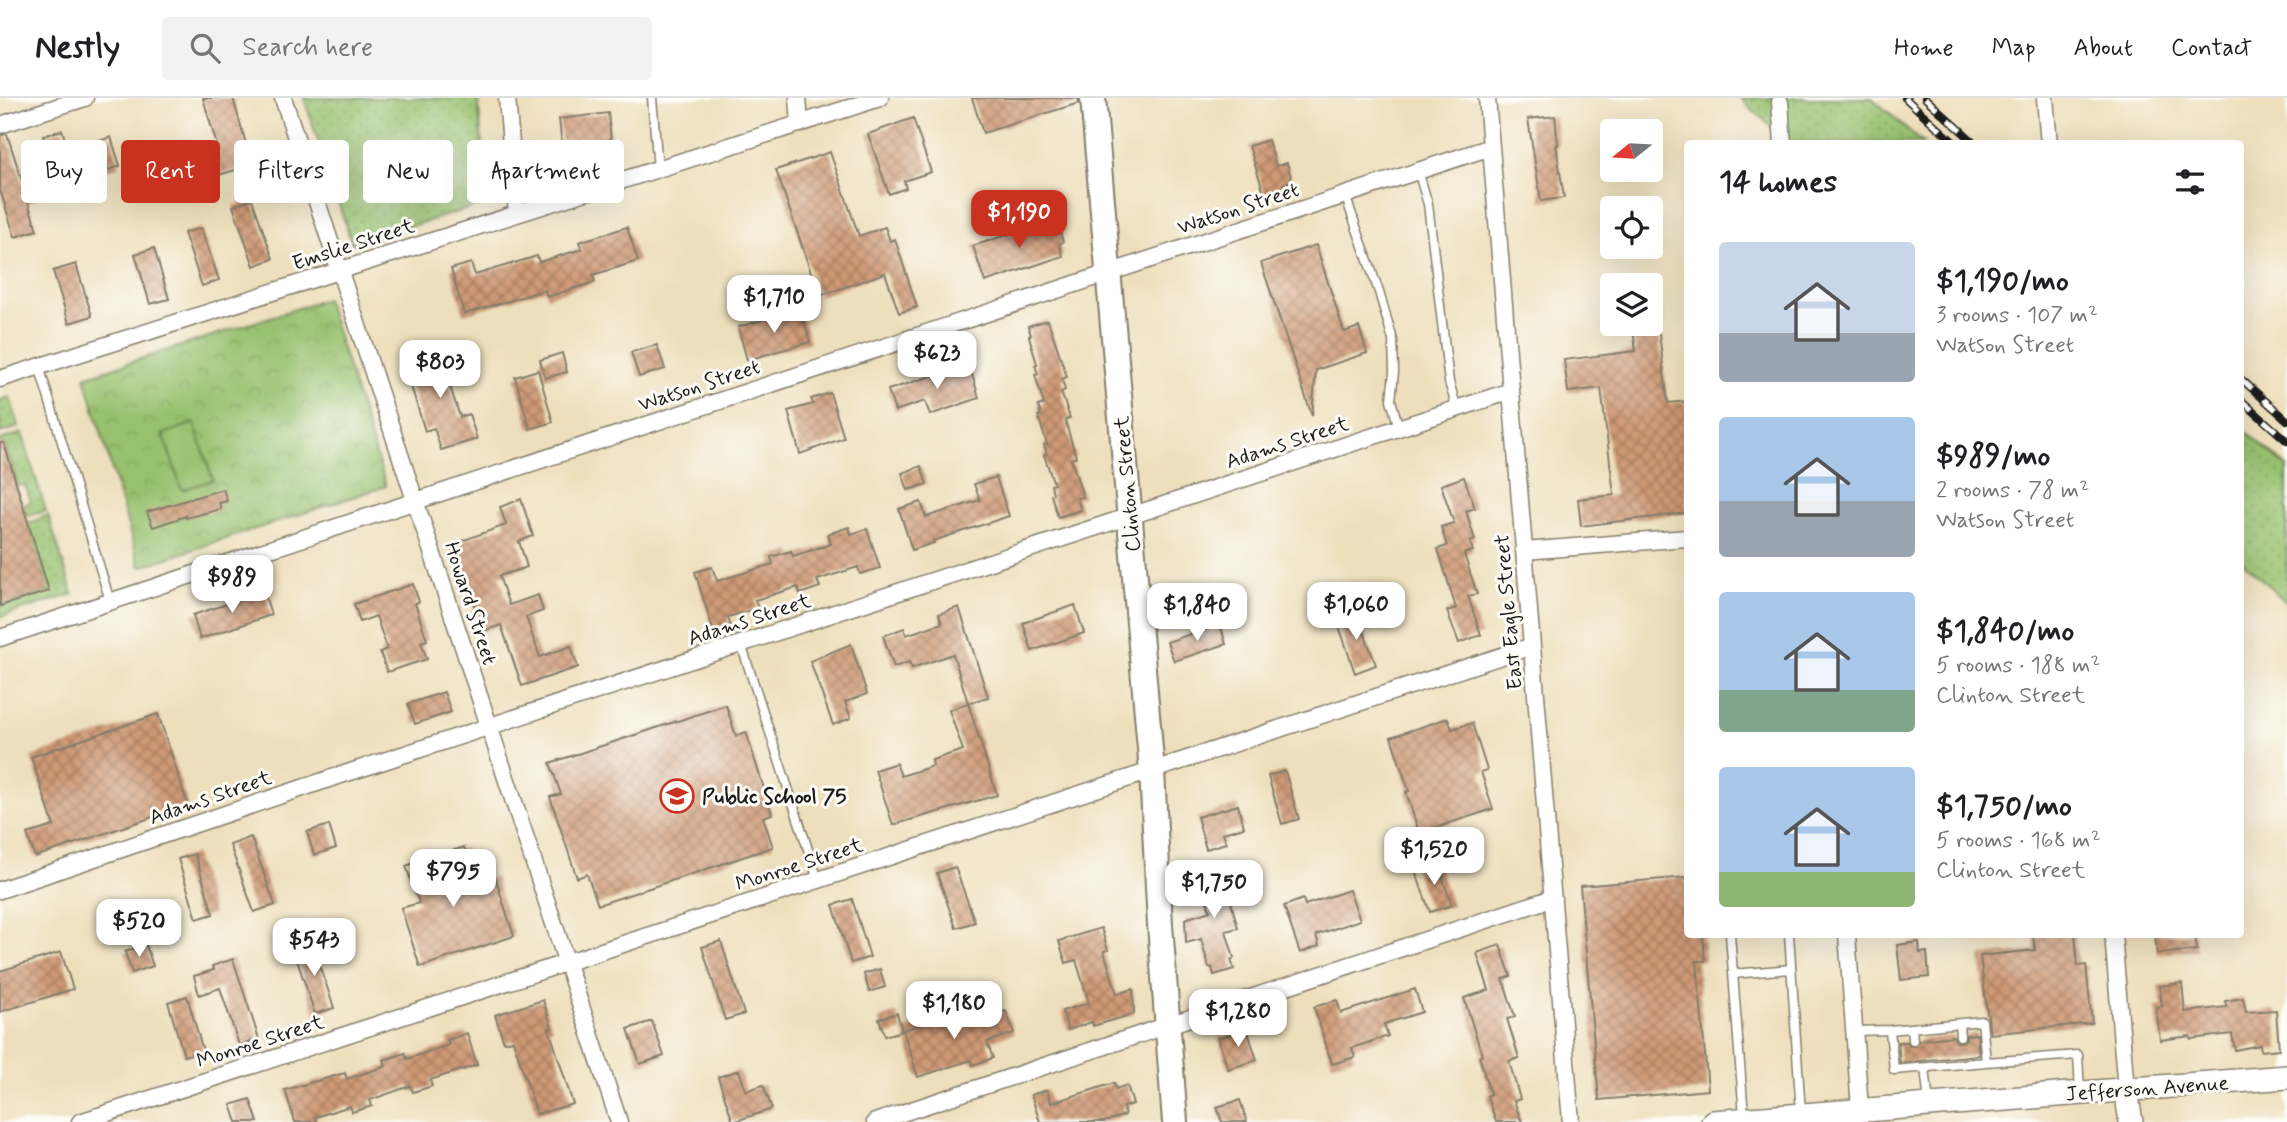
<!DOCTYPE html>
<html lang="en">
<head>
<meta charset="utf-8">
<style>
  :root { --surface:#fff; --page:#f2f2f2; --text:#202124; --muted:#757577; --line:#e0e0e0; --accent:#c8321e }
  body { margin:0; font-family:Mynerve,sans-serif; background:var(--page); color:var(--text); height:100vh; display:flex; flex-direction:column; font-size:26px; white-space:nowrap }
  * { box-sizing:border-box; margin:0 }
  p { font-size:23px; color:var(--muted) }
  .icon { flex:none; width:38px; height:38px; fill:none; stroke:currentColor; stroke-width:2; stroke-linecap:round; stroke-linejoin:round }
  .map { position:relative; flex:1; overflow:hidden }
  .panel { position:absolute; left:1684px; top:42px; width:560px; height:798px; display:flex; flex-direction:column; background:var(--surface); border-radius:7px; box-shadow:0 7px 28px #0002 }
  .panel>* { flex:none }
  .guide { position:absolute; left:21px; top:42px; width:665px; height:63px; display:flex; gap:14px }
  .needle { width:46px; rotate:252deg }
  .tools { position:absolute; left:1600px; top:21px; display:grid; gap:14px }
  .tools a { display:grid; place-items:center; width:63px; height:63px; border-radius:7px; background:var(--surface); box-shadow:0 7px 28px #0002; font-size:35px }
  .price { position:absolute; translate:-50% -60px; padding:0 16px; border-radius:14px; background:#fff; color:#222; font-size:23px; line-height:46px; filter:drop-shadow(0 2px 4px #0008) }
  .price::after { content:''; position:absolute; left:50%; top:42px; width:21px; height:16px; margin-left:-10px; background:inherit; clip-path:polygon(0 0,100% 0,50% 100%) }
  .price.selected { background:var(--accent); color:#fff }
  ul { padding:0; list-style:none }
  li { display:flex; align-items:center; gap:21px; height:175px; padding:0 35px }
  li span { display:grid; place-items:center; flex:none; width:196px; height:140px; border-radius:7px; color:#555 }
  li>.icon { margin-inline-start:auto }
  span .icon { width:84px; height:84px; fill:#fffc; stroke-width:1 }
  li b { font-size:30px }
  h2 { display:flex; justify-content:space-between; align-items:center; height:84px; padding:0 35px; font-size:30px }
  .tag { padding:0 24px; border-radius:7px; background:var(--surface); box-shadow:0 7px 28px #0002; font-size:24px; line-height:63px }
  .tag.selected { background:var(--accent); color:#fff }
  header { display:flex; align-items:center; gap:42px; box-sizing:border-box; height:98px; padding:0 35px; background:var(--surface); border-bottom:2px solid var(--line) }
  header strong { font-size:33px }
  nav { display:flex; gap:38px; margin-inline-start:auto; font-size:24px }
  .search { width:490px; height:63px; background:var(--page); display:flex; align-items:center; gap:18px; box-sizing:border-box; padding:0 24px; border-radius:7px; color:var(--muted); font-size:26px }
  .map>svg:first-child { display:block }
</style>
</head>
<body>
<header>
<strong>Nestly</strong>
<div class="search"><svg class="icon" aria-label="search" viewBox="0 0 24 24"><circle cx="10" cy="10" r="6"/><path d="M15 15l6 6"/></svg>Search here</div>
<nav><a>Home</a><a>Map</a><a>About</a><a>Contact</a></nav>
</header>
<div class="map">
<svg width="2287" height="1024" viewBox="0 0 2287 1024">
  <defs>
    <pattern id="grass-dots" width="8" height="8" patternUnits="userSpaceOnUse" patternTransform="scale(1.75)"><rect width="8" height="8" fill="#97c16e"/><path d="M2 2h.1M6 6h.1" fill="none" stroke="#82a55f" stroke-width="1.8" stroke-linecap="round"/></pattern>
    <pattern id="park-crowns" width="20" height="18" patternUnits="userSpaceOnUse" patternTransform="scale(1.75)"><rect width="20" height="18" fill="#97c16e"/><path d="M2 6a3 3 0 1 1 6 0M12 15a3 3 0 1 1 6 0" fill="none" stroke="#82a55f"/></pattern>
    <pattern id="building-cross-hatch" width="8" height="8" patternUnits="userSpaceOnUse" patternTransform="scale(1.75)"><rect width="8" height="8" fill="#cf9a76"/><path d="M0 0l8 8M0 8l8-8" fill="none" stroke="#a77d60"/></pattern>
  </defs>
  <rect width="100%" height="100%" fill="#fdfcf7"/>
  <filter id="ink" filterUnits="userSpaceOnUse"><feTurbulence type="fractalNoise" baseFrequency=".0143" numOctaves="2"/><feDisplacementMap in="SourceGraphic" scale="14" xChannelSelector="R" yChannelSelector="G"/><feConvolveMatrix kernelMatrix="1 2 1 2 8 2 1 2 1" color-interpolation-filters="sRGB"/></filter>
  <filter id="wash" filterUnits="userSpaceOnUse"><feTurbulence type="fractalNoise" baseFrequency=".00686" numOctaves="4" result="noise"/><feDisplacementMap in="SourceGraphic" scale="28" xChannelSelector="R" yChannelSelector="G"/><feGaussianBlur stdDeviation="1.57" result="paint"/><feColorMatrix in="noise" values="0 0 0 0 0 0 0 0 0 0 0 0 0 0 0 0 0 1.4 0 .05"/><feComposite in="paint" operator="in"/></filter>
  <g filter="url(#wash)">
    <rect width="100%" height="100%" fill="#eedfbc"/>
    <!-- grass -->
    <path fill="url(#grass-dots)" stroke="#5a6e45" stroke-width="2" d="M304 0H478L487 105 352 146Z
      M1740 0H1872L1923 45H1789Z
      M10 299 19 329 0 335V302Z
      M2240 328 2287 369V505L2240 461Z
      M22 335 46 413 27 418 23 407 31 404 25 387 18 388 5 347 0 348V342Z
      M48 417 73 496 0 519V508L49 493 28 426Z"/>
    <!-- park -->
    <path fill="url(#park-crowns)" stroke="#5a6e45" stroke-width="2" d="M326 201 386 388 140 469 85 279Z"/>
    <!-- garden -->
    <path fill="#97c16e" stroke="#5a6e45" stroke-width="2" d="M194 325 213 382 182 392 163 336Z"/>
    <g id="blocks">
      <!-- building -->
      <path fill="url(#building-cross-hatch)" d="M203 0H233L252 67 212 79 205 55 218 51Z
        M972 0H1078L1079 5 983 35Z
        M608 15 611 42 562 48 559 21Z
        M1555 18 1558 47H1556L1564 100 1541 103 1528 21Z
        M913 20 931 74 904 83 906 90 889 96 868 36Z
        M62 32 69 53 111 39 120 68 58 88 43 38Z
        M7 36 23 86 32 83 38 101 28 104 37 132 15 139 0 92V37Z
        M1268 42 1276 68 1287 65 1292 83 1283 86 1285 92 1265 98 1249 48Z
        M830 54 859 138 885 129 890 143 895 141 917 209 899 215 885 175 819 198 776 72Z
        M252 101 273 161 254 168 233 108Z
        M1056 121 1063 144 1059 146 1063 158 985 184 973 148Z
        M627 129 638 163 593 177 595 184 547 199 545 192 464 216 451 171 471 165 475 177 537 158 539 164 582 151 579 144Z
        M201 130 219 182 202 188 184 135Z
        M1316 147 1344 234 1359 229 1367 255 1316 272 1312 318 1261 165Z
        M154 150 169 201 150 206 135 156Z
        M76 166 92 218 69 225 53 173Z
        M800 211 810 244 747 262 738 229Z
        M1048 222 1067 279 1062 281 1065 292 1061 294 1070 320 1065 322 1076 359 1071 361 1083 399 1077 400 1081 412 1058 419 1051 397 1053 396 1051 387 1054 386 1044 357 1047 356 1044 347 1047 346 1038 318 1041 317 1038 308 1044 306 1035 277 1038 276 1035 267 1037 266 1029 238 1031 237 1028 228Z
        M1658 228 1668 305 1687 303V415L1581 428 1578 401 1614 397 1601 290 1568 294 1564 262 1636 253 1633 231Z
        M657 247 665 271 639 279 631 254Z
        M447 249 454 273 446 276 460 319 469 316 477 341 441 352 434 330 425 333 410 285 418 283 411 260Z
        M562 255 567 274 545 280 540 262Z
        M969 266 979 300 930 317 925 303 895 313 888 292Z
        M538 272 553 324 530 331 515 279Z
        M830 295 844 340 800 356 788 313 813 306 811 301Z
        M0 345H4L49 493 0 508Z
        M921 368 927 386 908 392 902 375Z
        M996 379 1009 418 933 443 934 445 912 452 899 411 921 404 926 419 980 402 974 386Z
        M1464 379 1475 410 1466 413 1475 442 1470 444 1473 453 1464 456 1477 496 1468 498 1481 537 1459 545 1447 513 1456 510 1438 451 1447 448 1441 429 1454 425 1441 387Z
        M223 391 227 403 219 405 221 411 186 420V418L153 429 147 414Z
        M521 401 533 438 519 443 527 469 499 478 509 507 538 497 543 513 526 519 540 559 571 548 578 569 522 588 501 527 478 535 471 514 476 513 461 464 456 465 450 447 506 427 500 409Z
        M849 429 851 436 867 431 880 470 860 476 858 469 817 482 820 489 800 496 798 489 755 502 758 510 728 519 731 530 714 535 695 474 712 469 717 483 773 466 771 459 791 453 793 458 831 446 828 436Z
        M413 486 419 504 415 505 427 542 421 544 427 561 387 574 380 554 387 551 376 518 360 524 354 506Z
        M264 494 271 517 200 541 193 517Z
        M1075 507 1084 535 1032 553 1023 525Z
        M959 509 988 599 968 605 953 556 912 570 909 564 894 569 883 538 904 530 906 537 942 525 939 516Z
        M1356 512 1376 567 1355 575 1336 519Z
        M1220 526 1226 546 1174 563 1167 544Z
        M851 546 867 596 845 604 851 620 833 627 810 563Z
        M444 594 451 614 415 626 408 606Z
        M968 605 997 697 893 727 875 672 896 665 901 678 933 668 932 662 963 652 949 612Z
        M726 607 736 638 746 634 772 716 763 719 773 749 598 807 587 776 577 780 550 699 561 696 550 665Z
        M158 616 188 707 35 759 27 736 54 728 31 659Z
        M1448 620 1452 631 1472 625 1487 672 1481 674 1493 711 1419 735 1406 694 1409 693 1391 639Z
        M1285 673 1299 721 1282 726 1268 678Z
        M1238 707 1244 729 1223 735 1226 745 1206 751 1197 719Z
        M329 727 336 750 314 757 307 734Z
        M251 739 275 807 254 814 230 747Z
        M464 749 468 761 471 760 479 785 495 779 514 838 420 869 401 810 419 805 406 768Z
        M195 756 213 816 197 821 178 761Z
        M1222 764 1229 785 1226 786 1238 830 1226 833 1234 860 1231 862 1234 871 1214 877 1212 869 1209 870 1201 841 1186 845 1185 821 1210 813 1200 781 1202 780 1200 771Z
        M1437 764 1452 807 1430 814 1415 772Z
        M955 769 975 824 956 830 937 775Z
        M1687 779V836H1703L1705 863H1697L1708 992 1599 1002 1580 788Z
        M1349 792 1360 822 1316 837 1319 848 1300 855 1284 808 1303 801 1305 807Z
        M852 801 870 859 851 865 833 807Z
        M1101 830 1108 852 1104 853 1117 896 1133 891 1134 916 1093 928 1092 924 1068 932 1062 913 1089 905 1076 862 1066 865 1059 843Z
        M2033 836H2075L2078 868 2086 867 2092 925 1990 936 1980 858 2035 852Z
        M2155 836H2195L2197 852 2157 856Z
        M721 843 744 916 725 922 702 849Z
        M312 844 334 910 315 916 293 850Z
        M1919 844 1920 855 1927 854 1929 879 1901 882 1897 847Z
        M146 847 153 868 132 875 125 854Z
        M1500 847 1511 878 1503 881 1515 919 1507 921 1519 960 1509 963 1520 1001 1514 1003 1522 1024H1496L1487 998 1490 996 1479 958 1482 957 1464 900 1489 892 1477 855Z
        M61 854 73 891 0 914V873Z
        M233 861 259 941 239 947 220 890 199 897 194 878 214 872 212 868Z
        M880 871 885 889 869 894 864 876Z
        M2182 885 2185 914 2227 909 2225 903 2243 900 2246 914 2276 912 2279 951 2261 953 2260 947 2235 952 2232 936 2191 941 2190 938 2160 942 2156 909 2162 908 2159 888Z
        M1415 891 1422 914 1384 926 1388 938 1352 950 1355 959 1332 966 1314 909 1337 902 1341 915Z
        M187 898 203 953 184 958 168 904Z
        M543 902 552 930 549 931 573 1006 537 1016 513 942 504 944 495 917Z
        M969 912 974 925 1006 913 1014 935 987 944 993 960 973 967 971 962 918 979 903 932Z
        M897 915 902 933 885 938 879 921Z
        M652 923 664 958 640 966 628 931Z
        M1247 931 1257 962 1228 971 1218 940Z
        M467 935 477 967 430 982 432 988 413 994 410 988 370 1002 372 1008 352 1014 350 1008 315 1019 317 1024H295L285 992 345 975 347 981 386 968 384 962 405 955 407 961 449 947 447 942Z
        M1977 936 1979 957 1900 965 1898 944H1907L1910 948H1914L1920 942 1953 938 1957 944H1961L1966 941V937Z
        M739 972 746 993 763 987 772 1011 733 1024 718 979Z
        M1114 985 1116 991 1127 987 1133 1006 1123 1009 1125 1017 1104 1024H1040L1031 997 1047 992 1051 1005Z
        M250 1001 258 1024H237L231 1007Z
        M1240 1002 1247 1024H1222L1217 1009Z"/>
    </g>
  </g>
  <g filter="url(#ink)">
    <use href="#blocks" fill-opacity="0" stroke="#857e6c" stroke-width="2"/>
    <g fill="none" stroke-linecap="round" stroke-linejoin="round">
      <defs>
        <path id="lane" d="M652 0 658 71
          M1418 73 1428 106 1449 284 1457 311
          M1345 97 1379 194 1393 242 1394 274 1391 302 1399 330
          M39 268 110 503
          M741 546 818 782
          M1730 836 1744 1018
          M1789 836 1801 1015
          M1733 876 1791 871
          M1959 926 1960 938
          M1912 930 1913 942
          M1855 933 1890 932 1894 972 1986 964 1982 923 1890 932
          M1986 964 2078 957 2080 994
          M1925 970 1929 1005"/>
        <path id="street" d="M283 0 619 1024
          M507 0 517 116
          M798 0 800 26
          M1487 0 1571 1024
          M2045 0 2049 46
          M1780 4 1783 46
          M0 27 85 0
          M0 281 880 0
          M1524 453 1687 440
          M0 540 1491 49
          M0 792 329 681 1511 293
          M1847 836 1860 1011
          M2113 836 2126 992
          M80 1024 1532 548
          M875 1024 1553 800"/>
        <path id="secondary" d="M2126 992 2131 1024
          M1713 1024 2287 979"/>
        <path id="primary" d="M1093 0 1152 673 1160 827 1175 1024"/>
      </defs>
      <!-- lane casing -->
      <use href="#lane" stroke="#857e6c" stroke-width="11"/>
      <!-- street casing -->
      <use href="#street" stroke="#857e6c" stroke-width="19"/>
      <!-- secondary casing -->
      <use href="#secondary" stroke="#857e6c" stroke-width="26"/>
      <!-- primary casing -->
      <use href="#primary" stroke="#857e6c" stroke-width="28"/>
      <!-- lane -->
      <use href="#lane" stroke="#fff" stroke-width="8"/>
      <!-- street -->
      <use href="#street" stroke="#fff" stroke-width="16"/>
      <!-- secondary -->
      <use href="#secondary" stroke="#fff" stroke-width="23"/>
      <!-- primary -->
      <use href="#primary" stroke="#fff" stroke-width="24"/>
      <defs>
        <path id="rail" d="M1905 0 1956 46
          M1925 0 1976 46
          M2240 280 2287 322
          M2240 301 2287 343"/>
      </defs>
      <!-- rail casing -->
      <use href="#rail" stroke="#1c1c1c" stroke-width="8"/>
      <!-- rail -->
      <use href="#rail" stroke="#fdfcf7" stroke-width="5" stroke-dasharray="16" stroke-linecap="butt"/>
    </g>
  </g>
  <!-- icons -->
  <defs>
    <symbol id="school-ring" viewBox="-11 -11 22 22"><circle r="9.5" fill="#fdfcf7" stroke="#c8321e" stroke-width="1.5"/><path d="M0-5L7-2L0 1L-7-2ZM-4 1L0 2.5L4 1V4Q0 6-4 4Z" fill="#c8321e"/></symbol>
  </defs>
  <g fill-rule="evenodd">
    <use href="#school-ring" x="658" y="679" width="38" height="38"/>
  </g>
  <g text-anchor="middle" stroke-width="6" stroke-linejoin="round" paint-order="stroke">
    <!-- street labels -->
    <g font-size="21" fill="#1c1c1c" stroke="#fdfcf7">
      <text transform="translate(1238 110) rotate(-18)" y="7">Watson Street</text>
      <text transform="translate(353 146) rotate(-18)" y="7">Emslie Street</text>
      <text transform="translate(699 287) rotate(-18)" y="7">Watson Street</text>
      <text transform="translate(1287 344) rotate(-18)" y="7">Adams Street</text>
      <text transform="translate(1127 386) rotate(-95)" y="7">Clinton Street</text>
      <text transform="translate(471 505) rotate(72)" y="7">Howard Street</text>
      <text transform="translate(1508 514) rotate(-95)" y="7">East Eagle Street</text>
      <text transform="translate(749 521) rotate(-18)" y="7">Adams Street</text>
      <text transform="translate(210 699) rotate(-19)" y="7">Adams Street</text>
      <text transform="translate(799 766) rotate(-18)" y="7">Monroe Street</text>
      <text transform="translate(260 943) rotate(-18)" y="7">Monroe Street</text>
      <text transform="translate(2147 990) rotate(-4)" y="7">Jefferson Avenue</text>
    </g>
    <!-- poi labels -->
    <g font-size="21" font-weight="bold" fill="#1c1c1c" stroke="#fdfcf7" text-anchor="start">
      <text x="702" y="705">Public School 75</text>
    </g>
  </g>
</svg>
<div class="tools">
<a><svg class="needle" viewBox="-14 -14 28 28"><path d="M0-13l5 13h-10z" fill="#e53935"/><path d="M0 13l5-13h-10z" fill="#757577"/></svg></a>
<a><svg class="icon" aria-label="locate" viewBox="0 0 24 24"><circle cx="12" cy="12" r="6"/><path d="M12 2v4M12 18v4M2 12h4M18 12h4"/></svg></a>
<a><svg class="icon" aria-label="layers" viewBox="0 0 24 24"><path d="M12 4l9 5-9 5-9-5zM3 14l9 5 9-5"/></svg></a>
</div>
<b class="price selected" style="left:1019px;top:152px">$1,190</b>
<b class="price" style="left:774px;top:237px">$1,710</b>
<b class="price" style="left:937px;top:293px">$623</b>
<b class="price" style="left:440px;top:302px">$803</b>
<b class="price" style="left:232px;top:517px">$989</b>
<b class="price" style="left:1356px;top:544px">$1,060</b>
<b class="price" style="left:1197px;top:545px">$1,840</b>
<b class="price" style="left:1434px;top:789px">$1,520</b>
<b class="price" style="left:453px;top:811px">$795</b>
<b class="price" style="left:1214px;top:822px">$1,750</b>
<b class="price" style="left:139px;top:861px">$520</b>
<b class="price" style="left:314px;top:880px">$543</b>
<b class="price" style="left:954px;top:943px">$1,180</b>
<b class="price" style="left:1238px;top:951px">$1,280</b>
<div class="guide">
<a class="tag">Buy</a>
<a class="tag selected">Rent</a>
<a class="tag">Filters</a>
<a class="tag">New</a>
<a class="tag">Apartment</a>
</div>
<section class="panel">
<h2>14 homes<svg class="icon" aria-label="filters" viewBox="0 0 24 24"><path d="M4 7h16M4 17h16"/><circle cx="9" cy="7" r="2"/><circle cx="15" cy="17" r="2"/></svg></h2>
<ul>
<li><span style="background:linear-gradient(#c9d6e8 65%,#9aa5b1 0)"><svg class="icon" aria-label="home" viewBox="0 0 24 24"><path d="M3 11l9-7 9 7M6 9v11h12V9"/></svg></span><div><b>$1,190/mo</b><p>3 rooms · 107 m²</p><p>Watson Street</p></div></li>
<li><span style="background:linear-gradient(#a9c7e8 60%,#9aa5b1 0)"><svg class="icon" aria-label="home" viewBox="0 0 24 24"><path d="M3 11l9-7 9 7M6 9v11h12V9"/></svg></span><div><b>$989/mo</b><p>2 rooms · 78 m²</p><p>Watson Street</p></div></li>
<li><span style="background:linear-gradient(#a9c7e8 70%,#7fa58c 0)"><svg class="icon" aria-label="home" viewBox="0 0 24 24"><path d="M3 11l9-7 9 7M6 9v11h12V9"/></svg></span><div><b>$1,840/mo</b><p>5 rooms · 188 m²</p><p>Clinton Street</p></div></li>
<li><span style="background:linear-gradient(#a9c7e8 75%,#8fb573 0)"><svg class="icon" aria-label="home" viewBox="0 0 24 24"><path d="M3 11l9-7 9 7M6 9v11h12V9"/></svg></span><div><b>$1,750/mo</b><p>5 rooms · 168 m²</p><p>Clinton Street</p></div></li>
</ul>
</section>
</div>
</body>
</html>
